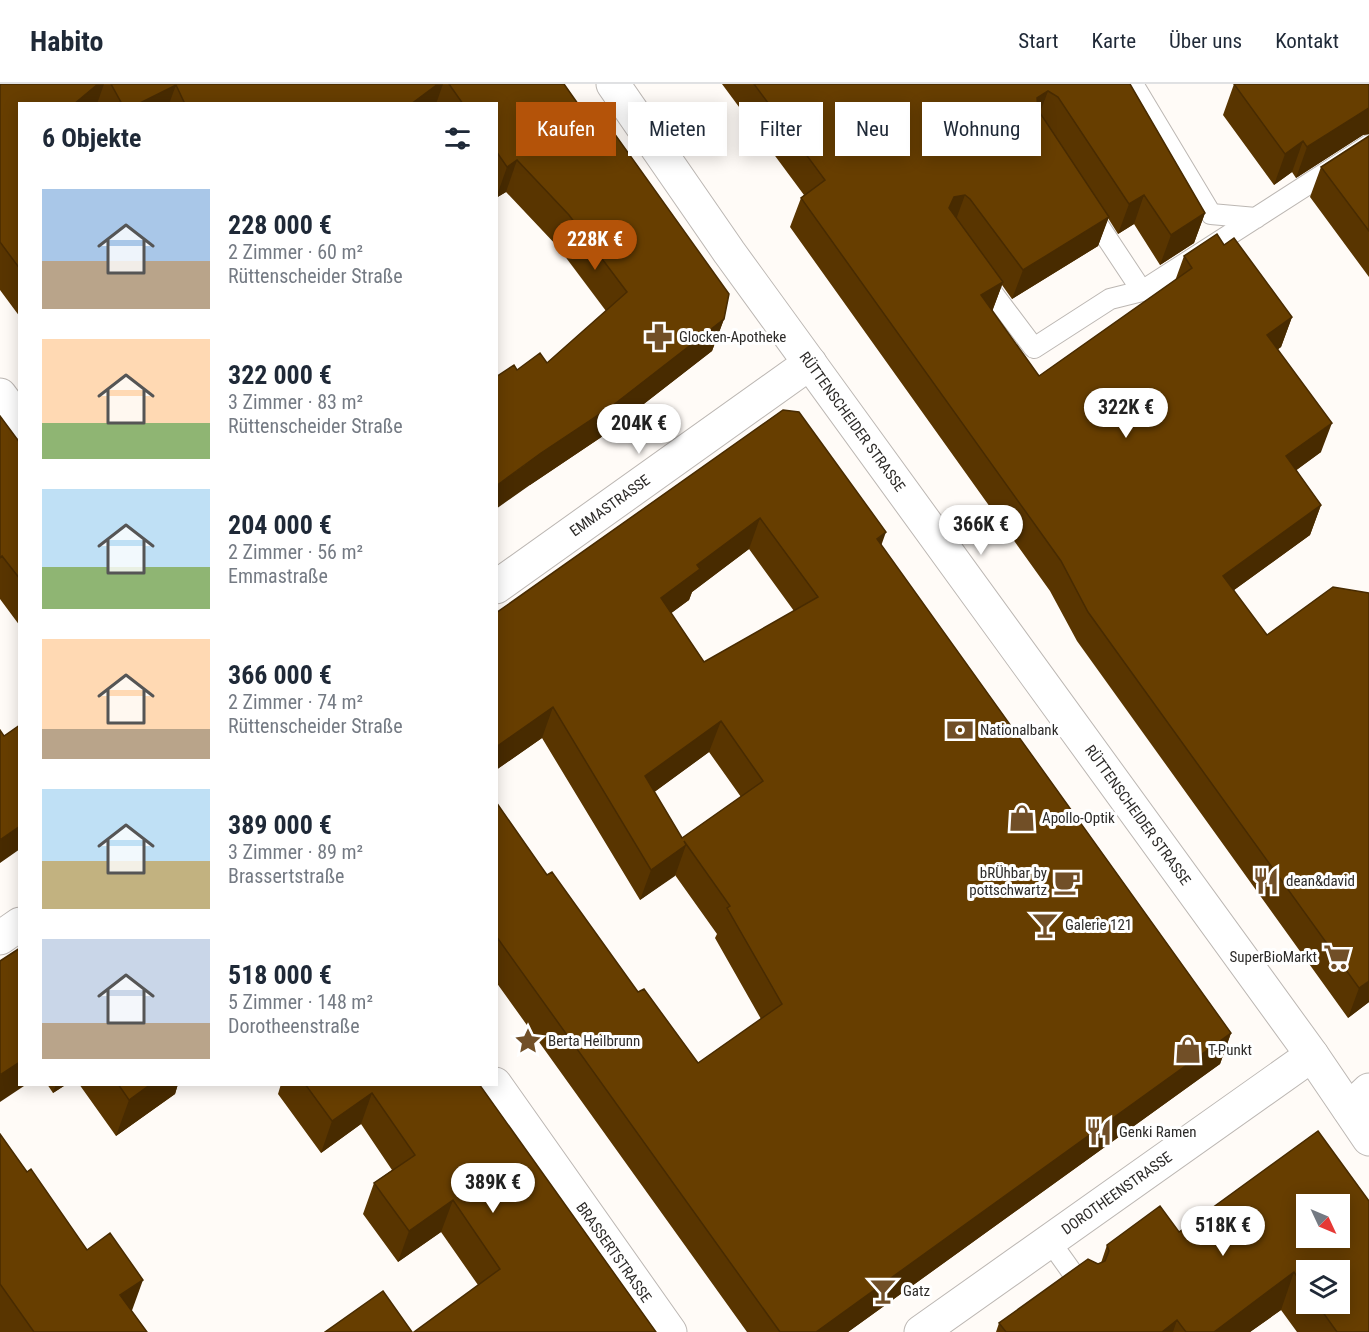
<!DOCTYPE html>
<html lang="de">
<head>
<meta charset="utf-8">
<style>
  :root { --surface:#fff; --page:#f6f6f7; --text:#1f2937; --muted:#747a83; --line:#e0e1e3; --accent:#b45309 }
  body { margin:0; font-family:"Roboto Condensed",sans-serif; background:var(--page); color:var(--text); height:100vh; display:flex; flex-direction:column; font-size:22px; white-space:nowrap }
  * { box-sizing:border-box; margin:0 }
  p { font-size:20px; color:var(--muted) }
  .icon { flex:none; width:33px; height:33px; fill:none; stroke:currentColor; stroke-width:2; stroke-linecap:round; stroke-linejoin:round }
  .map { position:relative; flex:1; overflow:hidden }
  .side { position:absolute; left:18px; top:18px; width:480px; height:984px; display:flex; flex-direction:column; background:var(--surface); border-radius:0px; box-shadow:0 3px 15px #0003 }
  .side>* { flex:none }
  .banner { position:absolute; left:516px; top:18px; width:570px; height:54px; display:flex; gap:12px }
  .needle { width:39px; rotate:134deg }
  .controls { position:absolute; left:1296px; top:1110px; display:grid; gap:12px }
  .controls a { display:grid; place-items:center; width:54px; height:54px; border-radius:0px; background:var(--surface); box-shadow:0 3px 15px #0003; font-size:30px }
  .price { position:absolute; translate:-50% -51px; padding:0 14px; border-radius:21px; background:#fff; color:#222; font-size:20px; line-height:39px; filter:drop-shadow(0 2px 3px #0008) }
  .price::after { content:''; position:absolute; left:50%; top:36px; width:18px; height:14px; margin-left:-9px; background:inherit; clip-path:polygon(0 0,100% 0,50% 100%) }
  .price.current { background:var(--accent); color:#fff }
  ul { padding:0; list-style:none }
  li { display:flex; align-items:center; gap:18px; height:150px; padding:0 24px }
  li span { display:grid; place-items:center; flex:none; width:168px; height:120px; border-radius:0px; color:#555 }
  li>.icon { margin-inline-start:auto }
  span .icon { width:72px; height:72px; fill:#fffc; stroke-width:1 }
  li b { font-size:26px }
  h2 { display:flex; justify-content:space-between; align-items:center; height:72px; padding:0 24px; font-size:26px }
  .chip { padding:0 21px; border-radius:0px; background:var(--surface); box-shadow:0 3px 15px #0003; font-size:21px; line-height:54px }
  .chip.current { background:var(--accent); color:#fff }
  header { display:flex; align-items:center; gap:36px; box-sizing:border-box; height:84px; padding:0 30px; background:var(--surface); border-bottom:2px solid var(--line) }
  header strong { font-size:28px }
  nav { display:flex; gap:33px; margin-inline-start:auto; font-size:21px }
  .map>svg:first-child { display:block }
</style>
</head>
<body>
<header>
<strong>Habito</strong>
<nav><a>Start</a><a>Karte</a><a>Über uns</a><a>Kontakt</a></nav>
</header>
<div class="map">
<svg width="1369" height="1248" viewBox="0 0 1369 1248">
  <rect width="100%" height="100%" fill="#fffbf7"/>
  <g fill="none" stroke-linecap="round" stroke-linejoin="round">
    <defs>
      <path id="lane" d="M1133 0 1211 130 1256 134
        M1089 127 1142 207
        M982 195 1034 264 1110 215 1142 207 1369 61
        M1049 1156 1084 1205"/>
      <g id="street">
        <path d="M0 311 20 338"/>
        <path id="s1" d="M496 503 810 279"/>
        <path d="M0 854 20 840"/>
        <path id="s2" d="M495 1000 670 1248"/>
        <path d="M1349 1025 1369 1006"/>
        <path id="s3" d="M921 1248 1312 971"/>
      </g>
      <g id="secondary">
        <path id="s4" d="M613 0 729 168 1312 971 1369 1055"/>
      </g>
    </defs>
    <!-- lane casing -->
    <use href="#lane" stroke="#bcb7b3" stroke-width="22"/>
    <!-- street casing -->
    <use href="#street" stroke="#bcb7b3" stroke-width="35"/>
    <!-- secondary casing -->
    <use href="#secondary" stroke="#bcb7b3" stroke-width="35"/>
    <!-- lane -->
    <use href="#lane" stroke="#fff" stroke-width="20"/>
    <!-- street -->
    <use href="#street" stroke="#fff" stroke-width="33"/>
    <!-- secondary -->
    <use href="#secondary" stroke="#fff" stroke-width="33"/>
  </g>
  <!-- wall -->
  <path fill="#593500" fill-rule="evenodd" d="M0 0H564L724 235 712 267 600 354 530 401 517 286 547 279 606 227 558 163 506 108 496 114V20H20V233L0 206Z
    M722 0H1130L1205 129 1194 159 1160 181 1134 140 1118 150 1108 134 1098 162 1012 215 1002 201 992 227 1039 292 1175 197 1184 172 1224 161 1292 233 1281 263 1278 265 1321 368 1296 386 1321 421 1310 451 1234 506 1369 918 1348 934 1077 557 1050 507 790 143 801 114 804 111Z
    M1234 0H1369V50L1363 51 1296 94 1292 88 1274 101 1223 31Z
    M1369 52V193L1310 113 1321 83Z
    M783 326 881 461 1231 949 1220 980 848 1248H747L496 898V718L547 791 638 908 698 979 761 935 715 854 717 850 675 791 640 816 542 654 496 686V529ZM749 465 794 527 704 578 671 529 689 516 692 508ZM709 668 741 713 682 754 654 708Z
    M0 332 20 359V542L0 515Z
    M47 1000H67L53 1009Z
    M79 1000H178L175 1010 116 1052Z
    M281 1000H479L656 1248 478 1201 441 1148 398 1178 363 1130 374 1099 392 1086 361 1040 321 1069 278 1010Z
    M1318 1047 1369 1248H1297L1281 1226 1250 1248H996L999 1239 1101 1179 1107 1161 1179 1148ZM1306 1186 1340 1220H1306Z
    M0 1050 27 1088 87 1166 147 1248H0Z"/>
  <!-- shaded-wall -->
  <path fill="#482b00" d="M98 0H104L97 20H74Z
    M438 0H443L436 20H411Z
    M176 1 169 20H138Z
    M1048 7 1037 37V14Z
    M1369 24V50L1363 51 1296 94 1307 63Z
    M1303 57 1292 88 1274 101 1285 70Z
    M517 76 506 108 496 114 507 83Z
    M965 111 954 141 949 124 954 113Z
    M1144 111 1134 140 1118 150 1129 120Z
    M1205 129 1194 159 1160 181 1171 151Z
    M1109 133 1098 162 1012 215 1023 186Z
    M1003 198 992 228 981 211Z
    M1292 233 1281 263 1257 281 1267 251Z
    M724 235 712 267 600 354 530 401 496 425V402Z
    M1332 339 1321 368 1275 402 1286 372Z
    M1321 421 1310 451 1212 522 1223 492Z
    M760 434 749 465 692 508 689 516 650 545 661 514 697 481Z
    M886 448 875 479 877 455Z
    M553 623 542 654 496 686V663Z
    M721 637 709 668 634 723 645 692Z
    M20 742V765L0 779V756Z
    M686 761 675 792 640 816 651 786Z
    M1369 897V918L1348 934 1359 904Z
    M1231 949 1220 980 848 1248H816Z
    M20 978V1000H27L0 1018V991Z
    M56 1000H67L53 1009Z
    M151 1000H178L175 1010 116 1052 129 1016Z
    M372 1009 361 1040 321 1069 332 1037Z
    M453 1116 441 1148 398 1178 409 1147Z
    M1294 1188 1281 1226 1250 1248H1214Z
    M143 1196 130 1232 120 1211Z
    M1177 1236 1173 1248H1162Z"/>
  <!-- building -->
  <path fill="#673e00" stroke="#482b00" stroke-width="1.5" fill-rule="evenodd" d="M0 0H98L74 20H20V185L0 158Z
    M111 0H438L411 20H185L176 1 138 20H122Z
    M449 0H564L583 27 614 49 729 210 724 235 612 322 541 369 496 402V293L514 281 517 286 540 269 547 279 627 208 569 131 517 76 507 83 496 67V20H463Z
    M754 0H1130L1205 129 1171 151 1144 111 1129 120 1058 13 1048 7 1037 14 1038 26 1109 133 1023 186 970 115 965 111 954 113 949 124 1003 198 981 211 1039 292 1192 184 1184 172 1217 150 1224 161 1234 154 1292 233 1267 251 1332 339 1286 372 1321 421 1223 492 1267 551 1333 503 1369 509V897L1359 904 1088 528 1061 477 801 114 825 96Z
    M1234 0H1369V24L1307 63 1303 57 1285 70Z
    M1369 52V147L1321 83Z
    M783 326 799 328 886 448 877 455 1231 949 816 1248H780L496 852V718L547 791 552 788 638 908 644 905 698 979 782 920 727 824 730 822 684 757 686 761 651 786 553 623 496 663V529ZM760 434 818 513 704 578 661 514 700 485 697 481ZM721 637 763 697 682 754 645 692Z
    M0 332 20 359V495L2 472 0 474Z
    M20 641V742L0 756V646L4 652Z
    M20 864V978L0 991V877Z
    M118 1000H151L129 1016Z
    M305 1000H479L656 1248H414L500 1185 453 1116 409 1147 374 1099 415 1071 372 1009 332 1037Z
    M1318 1047 1369 1117V1248H1337L1317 1220H1340V1186H1306V1206L1294 1188 1214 1248H1186L1177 1236 1162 1248H1006L999 1239 1088 1175 1098 1180 1105 1177 1109 1167 1107 1161 1160 1122 1179 1148ZM1306 1120H1340V1154H1306Z
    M0 1050 27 1088 31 1085 87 1166 110 1149 143 1196 120 1211 147 1248H34L0 1200Z
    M383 1207 412 1248H325Z"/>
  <!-- icons -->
  <defs>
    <symbol id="pharmacy-bare" viewBox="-9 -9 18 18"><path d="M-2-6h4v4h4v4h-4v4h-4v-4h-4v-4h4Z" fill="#714f27" stroke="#fff" stroke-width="2.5" paint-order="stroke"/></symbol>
    <symbol id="bank-bare" viewBox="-9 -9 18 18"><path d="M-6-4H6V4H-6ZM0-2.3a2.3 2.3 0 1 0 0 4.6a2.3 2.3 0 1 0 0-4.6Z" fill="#714f27" stroke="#fff" stroke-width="2.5" paint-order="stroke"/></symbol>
    <symbol id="shop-bare" viewBox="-9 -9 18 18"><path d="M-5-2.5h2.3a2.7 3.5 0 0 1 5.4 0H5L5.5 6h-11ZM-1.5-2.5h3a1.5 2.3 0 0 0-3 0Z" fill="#714f27" stroke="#fff" stroke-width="2.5" paint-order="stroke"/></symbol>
    <symbol id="restaurant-bare" viewBox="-9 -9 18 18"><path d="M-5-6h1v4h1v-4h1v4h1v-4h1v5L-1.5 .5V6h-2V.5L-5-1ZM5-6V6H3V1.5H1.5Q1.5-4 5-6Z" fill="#714f27" stroke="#fff" stroke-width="2.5" paint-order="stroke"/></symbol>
    <symbol id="cafe-bare" viewBox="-9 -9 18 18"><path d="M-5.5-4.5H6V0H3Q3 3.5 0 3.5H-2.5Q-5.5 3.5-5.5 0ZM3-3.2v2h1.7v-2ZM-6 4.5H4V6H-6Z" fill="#714f27" stroke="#fff" stroke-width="2.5" paint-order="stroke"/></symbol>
    <symbol id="bar-bare" viewBox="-9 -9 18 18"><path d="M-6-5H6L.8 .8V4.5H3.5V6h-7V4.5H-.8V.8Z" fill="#714f27" stroke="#fff" stroke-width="2.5" paint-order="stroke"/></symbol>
    <symbol id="supermarket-bare" viewBox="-9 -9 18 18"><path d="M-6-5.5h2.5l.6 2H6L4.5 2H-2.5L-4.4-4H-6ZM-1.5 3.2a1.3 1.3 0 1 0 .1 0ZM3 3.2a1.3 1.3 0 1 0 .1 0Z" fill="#714f27" stroke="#fff" stroke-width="2.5" paint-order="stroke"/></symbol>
    <symbol id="sight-bare" viewBox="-9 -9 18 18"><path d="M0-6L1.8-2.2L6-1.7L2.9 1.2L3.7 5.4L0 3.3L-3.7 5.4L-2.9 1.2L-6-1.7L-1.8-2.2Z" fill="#714f27" stroke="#fff" stroke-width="2.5" paint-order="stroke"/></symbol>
  </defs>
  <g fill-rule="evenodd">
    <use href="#pharmacy-bare" x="640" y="234" width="38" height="38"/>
    <use href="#bank-bare" x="941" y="627" width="38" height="38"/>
    <use href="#shop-bare" x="1003" y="715" width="38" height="38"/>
    <use href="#restaurant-bare" x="1247" y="778" width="38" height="38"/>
    <use href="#cafe-bare" x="1048" y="779" width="38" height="38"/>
    <use href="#bar-bare" x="1026" y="822" width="38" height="38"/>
    <use href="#supermarket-bare" x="1318" y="854" width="38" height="38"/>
    <use href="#sight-bare" x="509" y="938" width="38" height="38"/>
    <use href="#shop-bare" x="1169" y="947" width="38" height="38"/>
    <use href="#restaurant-bare" x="1080" y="1029" width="38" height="38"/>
    <use href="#bar-bare" x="864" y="1188" width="38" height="38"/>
  </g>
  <g text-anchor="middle" stroke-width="6" stroke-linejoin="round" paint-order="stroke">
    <!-- poi labels -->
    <g font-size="15" fill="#2d2b29" stroke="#fff" text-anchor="start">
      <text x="679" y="258">Glocken-Apotheke</text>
      <text x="980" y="651">Nationalbank</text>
      <text x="1042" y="739">Apollo-Optik</text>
      <text x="1047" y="794" text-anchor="end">bRÜhbar by<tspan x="1047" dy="17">pottschwartz</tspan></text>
      <text x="1286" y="802">dean&amp;david</text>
      <text x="1065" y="846">Galerie 121</text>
      <text x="1317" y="878" text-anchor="end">SuperBioMarkt</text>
      <text x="548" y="962">Berta Heilbrunn</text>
      <text x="1208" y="971">T-Punkt</text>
      <text x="1119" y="1053">Genki Ramen</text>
      <text x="903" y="1212">Gatz</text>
    </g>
    <!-- street labels -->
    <g font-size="15" fill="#2d2b29" stroke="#fff">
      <text dy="5" stroke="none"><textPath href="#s4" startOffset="414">RÜTTENSCHEIDER STRASSE</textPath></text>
      <text dy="5" stroke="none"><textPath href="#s1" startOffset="140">EMMASTRASSE</textPath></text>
      <text dy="5" stroke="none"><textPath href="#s4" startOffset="900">RÜTTENSCHEIDER STRASSE</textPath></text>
      <text dy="5" stroke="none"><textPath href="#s3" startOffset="240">DOROTHEENSTRASSE</textPath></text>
      <text dy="5" stroke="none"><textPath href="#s2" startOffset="206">BRASSERTSTRASSE</textPath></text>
    </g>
  </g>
</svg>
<div class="controls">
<a><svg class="needle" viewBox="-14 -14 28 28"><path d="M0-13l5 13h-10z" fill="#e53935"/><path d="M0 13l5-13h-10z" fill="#747a83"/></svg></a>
<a><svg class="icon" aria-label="layers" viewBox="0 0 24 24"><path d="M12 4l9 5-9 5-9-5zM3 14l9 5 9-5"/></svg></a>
</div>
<b class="price current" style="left:595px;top:187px">228K €</b>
<b class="price" style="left:1126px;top:355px">322K €</b>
<b class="price" style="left:639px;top:371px">204K €</b>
<b class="price" style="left:981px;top:472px">366K €</b>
<b class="price" style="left:493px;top:1130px">389K €</b>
<b class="price" style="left:1223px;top:1173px">518K €</b>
<div class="banner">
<a class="chip current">Kaufen</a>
<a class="chip">Mieten</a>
<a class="chip">Filter</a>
<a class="chip">Neu</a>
<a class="chip">Wohnung</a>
</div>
<section class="side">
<h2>6 Objekte<svg class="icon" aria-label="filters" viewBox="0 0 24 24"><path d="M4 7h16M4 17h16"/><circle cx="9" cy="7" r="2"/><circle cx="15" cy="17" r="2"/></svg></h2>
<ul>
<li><span style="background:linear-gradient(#a9c7e8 60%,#b9a48a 0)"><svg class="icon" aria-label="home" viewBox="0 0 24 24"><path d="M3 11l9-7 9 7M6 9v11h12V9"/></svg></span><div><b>228 000 €</b><p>2 Zimmer · 60 m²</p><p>Rüttenscheider Straße</p></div></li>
<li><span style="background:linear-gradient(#ffd9b3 70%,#8fb573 0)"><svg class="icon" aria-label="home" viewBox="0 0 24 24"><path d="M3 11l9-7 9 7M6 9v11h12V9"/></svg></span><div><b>322 000 €</b><p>3 Zimmer · 83 m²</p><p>Rüttenscheider Straße</p></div></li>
<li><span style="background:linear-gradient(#bfe0f5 65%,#8fb573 0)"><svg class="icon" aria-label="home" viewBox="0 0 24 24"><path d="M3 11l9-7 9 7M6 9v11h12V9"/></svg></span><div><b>204 000 €</b><p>2 Zimmer · 56 m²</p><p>Emmastraße</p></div></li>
<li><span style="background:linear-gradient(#ffd9b3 75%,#b9a48a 0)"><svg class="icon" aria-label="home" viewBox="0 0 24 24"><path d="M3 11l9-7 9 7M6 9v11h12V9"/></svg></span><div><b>366 000 €</b><p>2 Zimmer · 74 m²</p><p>Rüttenscheider Straße</p></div></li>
<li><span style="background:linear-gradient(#bfe0f5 60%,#c2b280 0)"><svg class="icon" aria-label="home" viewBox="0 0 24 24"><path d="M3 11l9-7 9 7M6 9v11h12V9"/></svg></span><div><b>389 000 €</b><p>3 Zimmer · 89 m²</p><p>Brassertstraße</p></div></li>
<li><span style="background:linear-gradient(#c9d6e8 70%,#b9a48a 0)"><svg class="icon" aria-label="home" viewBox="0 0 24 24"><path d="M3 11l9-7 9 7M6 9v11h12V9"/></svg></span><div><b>518 000 €</b><p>5 Zimmer · 148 m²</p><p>Dorotheenstraße</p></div></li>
</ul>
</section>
</div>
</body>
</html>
